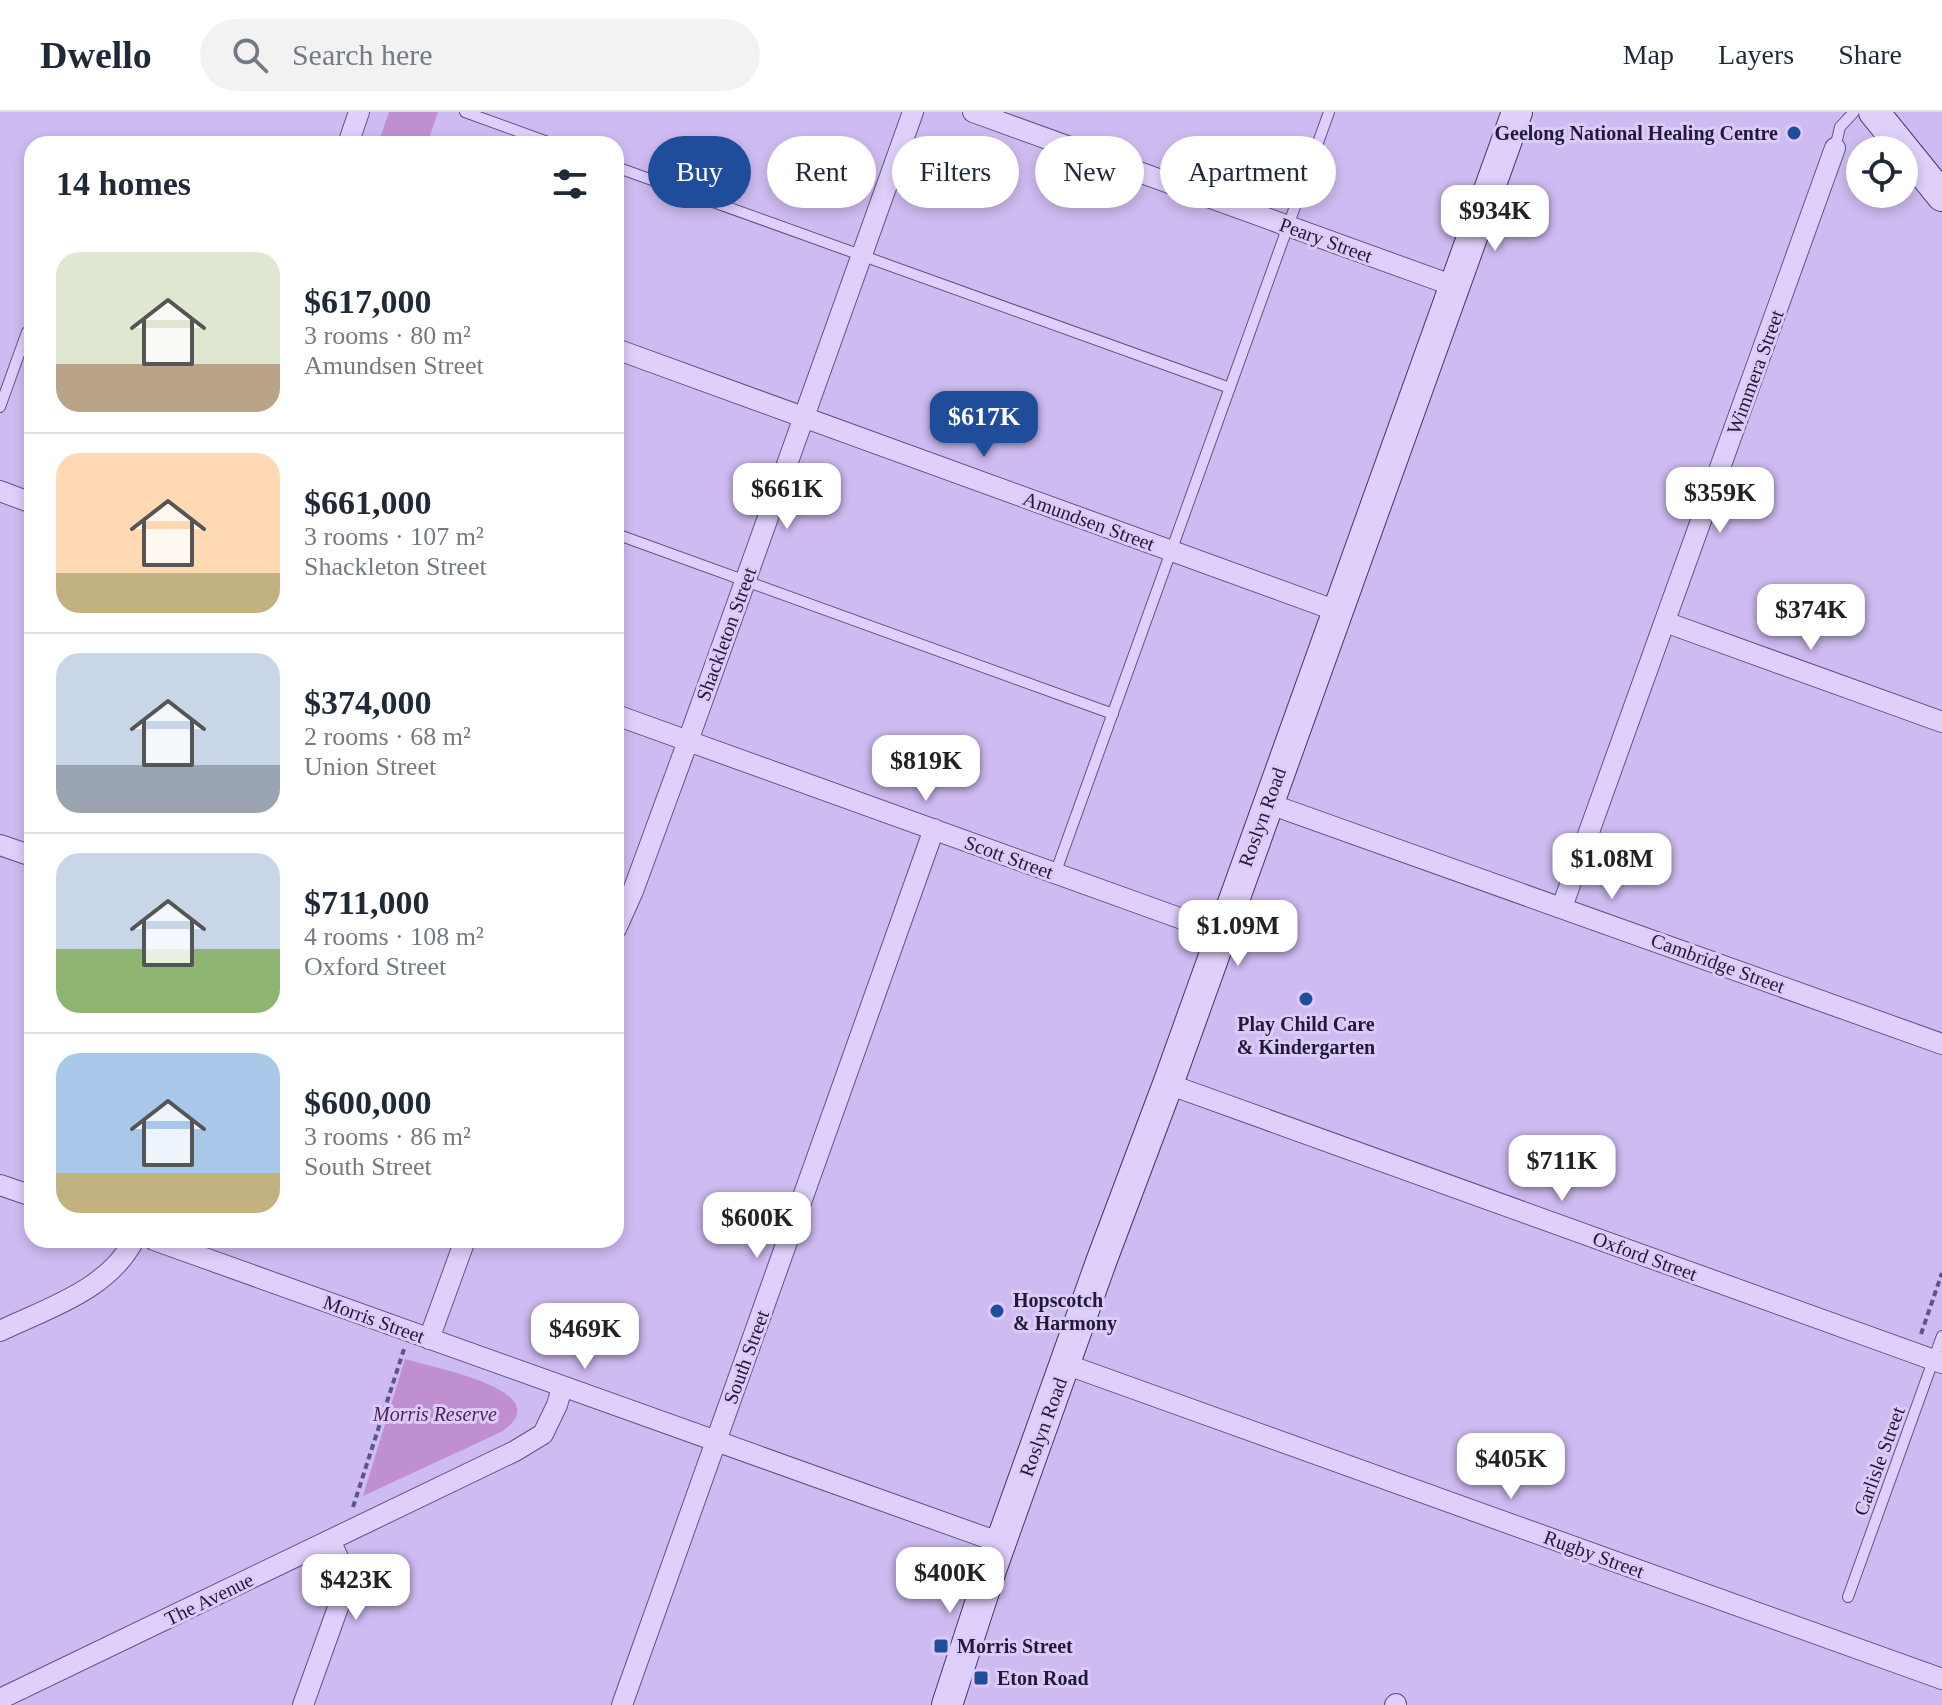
<!DOCTYPE html>
<html lang="en">
<head>
<meta charset="utf-8">
<style>
  :root { --surface:#fff; --page:#f2f2f3; --text:#1f2937; --muted:#747a83; --line:#e0e1e3; --accent:#204c9c }
  body { margin:0; font-family:"Times New Roman",serif; background:var(--page); color:var(--text); height:100vh; display:flex; flex-direction:column; font-size:30px; white-space:nowrap }
  * { box-sizing:border-box; margin:0 }
  p { font-size:26px; color:var(--muted) }
  .icon { flex:none; width:44px; height:44px; fill:none; stroke:currentColor; stroke-width:2; stroke-linecap:round; stroke-linejoin:round }
  .map { position:relative; flex:1; overflow:hidden }
  .panel { position:absolute; left:24px; top:24px; width:600px; height:1112px; display:flex; flex-direction:column; background:var(--surface); border-radius:24px; box-shadow:0 4px 12px #0003 }
  .panel>* { flex:none }
  .top-card { position:absolute; left:648px; top:24px; width:760px; height:72px; display:flex; gap:16px }
  .buttons { position:absolute; left:1846px; top:24px; display:grid; gap:16px }
  .buttons a { display:grid; place-items:center; width:72px; height:72px; border-radius:50%; background:var(--surface); box-shadow:0 4px 12px #0003; font-size:40px }
  .price { position:absolute; translate:-50% -68px; padding:0 18px; border-radius:16px; background:#fff; color:#222; font-size:26px; line-height:52px; filter:drop-shadow(0 2px 4px #0008) }
  .price::after { content:''; position:absolute; left:50%; top:48px; width:24px; height:18px; margin-left:-12px; background:inherit; clip-path:polygon(0 0,100% 0,50% 100%) }
  .price.active { background:var(--accent); color:#fff }
  ul { padding:0; list-style:none }
  li { display:flex; align-items:center; gap:24px; height:200px; padding:0 32px }
  li+li { border-top:2px solid var(--line) }
  li span { display:grid; place-items:center; flex:none; width:224px; height:160px; border-radius:24px; color:#555 }
  li>.icon { margin-inline-start:auto }
  span .icon { width:96px; height:96px; fill:#fffc; stroke-width:1 }
  li b { font-size:34px }
  h2 { display:flex; justify-content:space-between; align-items:center; height:96px; padding:0 32px; font-size:34px }
  .pill { padding:0 28px; border-radius:36px; background:var(--surface); box-shadow:0 4px 12px #0003; font-size:28px; line-height:72px }
  .pill.active { background:var(--accent); color:#fff }
  header { display:flex; align-items:center; gap:48px; box-sizing:border-box; height:112px; padding:0 40px; background:var(--surface); border-bottom:2px solid var(--line) }
  header strong { font-size:38px }
  nav { display:flex; gap:44px; margin-inline-start:auto; font-size:28px }
  .search { width:560px; height:72px; background:var(--page); display:flex; align-items:center; gap:20px; box-sizing:border-box; padding:0 28px; border-radius:44px; color:var(--muted); font-size:30px }
  .map>svg:first-child { display:block }
</style>
</head>
<body>
<header>
<strong>Dwello</strong>
<div class="search"><svg class="icon" aria-label="search" viewBox="0 0 24 24"><circle cx="10" cy="10" r="6"/><path d="M15 15l6 6"/></svg>Search here</div>
<nav><a>Map</a><a>Layers</a><a>Share</a></nav>
</header>
<div class="map">
<svg width="1942" height="1593" viewBox="0 0 1942 1593">
  <rect width="100%" height="100%" fill="#cebbf1"/>
  <!-- green -->
  <path fill="#c08fcf" d="M389 0H438L427 32H378Z
    M405 1247C430 1255 563 1279 501 1320L363 1384Z"/>
  <g fill="none" stroke-linecap="round" stroke-linejoin="round">
    <defs>
      <path id="lane" d="M465 0 553 32
        M1835 36 1840 15 1854 0
        M616 55 1230 276
        M0 295 27 220 32 222
        M616 422 1113 602
        M1055 762 1329 0
        M1848 1485 1942 1224"/>
      <path id="street" d="M973 0 1454 174
        M348 32 359 0
        M616 237 1337 499
        M0 379 32 391
        M1665 510 1942 610
        M616 603 1221 821
        M1267 691 1942 932
        M0 733 32 744
        M1562 795 1835 36
        M616 817 633 779 688 629 913 0
        M1168 972 1942 1251
        M0 1073 32 1084
        M154 1128 1001 1431
        M0 1219C48 1196 108 1178 134 1128
        M429 1227 465 1128
        M1065 1252 1942 1567
        M0 1587 515 1339 543 1322 557 1293 562 1275
        M303 1593 341 1487C345 1464 342 1450 330 1430
        M622 1593 934 717
        M1395 1593 1396 1592"/>
      <path id="secondary" d="M1874 0 1942 84
        M947 1593 991 1458 1101 1150 1168 972 1517 0"/>
    </defs>
    <!-- lane casing -->
    <use href="#lane" stroke="#5e5489" stroke-width="12"/>
    <!-- street casing -->
    <use href="#street" stroke="#5e5489" stroke-width="22"/>
    <!-- secondary casing -->
    <use href="#secondary" stroke="#40386a" stroke-width="32"/>
    <!-- path -->
    <path stroke="#5e5489" stroke-width="4" stroke-dasharray="6 4" stroke-linecap="butt" d="M1921 1222 1942 1161
      M353 1395 404 1237"/>
    <!-- lane -->
    <use href="#lane" stroke="#dfcffb" stroke-width="10"/>
    <!-- street -->
    <use href="#street" stroke="#dfcffb" stroke-width="20"/>
    <!-- secondary -->
    <use href="#secondary" stroke="#dfcffb" stroke-width="30"/>
  </g>
  <!-- markers -->
  <g fill="#204c9c" stroke="#dccbf8" stroke-width="3">
    <circle cx="1794" cy="21" r="8"/>
    <circle cx="1306" cy="887" r="8"/>
    <circle cx="997" cy="1199" r="8"/>
    <rect x="933" y="1526" width="16" height="16" rx="4"/>
    <rect x="973" y="1558" width="16" height="16" rx="4"/>
  </g>
  <g text-anchor="middle" stroke-width="6" stroke-linejoin="round" paint-order="stroke">
    <!-- poi labels -->
    <g font-size="20" font-weight="bold" fill="#1e1a37" stroke="#dccbf8" text-anchor="start">
      <text x="1778" y="28" text-anchor="end">Geelong National Healing Centre</text>
      <text x="1306" y="919" text-anchor="middle">Play Child Care<tspan x="1306" dy="23">&amp; Kindergarten</tspan></text>
      <text x="1013" y="1195">Hopscotch<tspan x="1013" dy="23">&amp; Harmony</tspan></text>
      <text x="957" y="1541">Morris Street</text>
      <text x="997" y="1573">Eton Road</text>
    </g>
    <!-- street labels -->
    <g font-size="20" fill="#1e1a37" stroke="#dccbf8">
      <text transform="translate(1326 128) rotate(20)" y="7">Peary Street</text>
      <text transform="translate(1755 260) rotate(-70)" y="7">Wimmera Street</text>
      <text transform="translate(1089 409) rotate(20)" y="7">Amundsen Street</text>
      <text transform="translate(726 522) rotate(-70)" y="7">Shackleton Street</text>
      <text transform="translate(1262 705) rotate(-70)" y="7">Roslyn Road</text>
      <text transform="translate(1009 745) rotate(20)" y="7">Scott Street</text>
      <text transform="translate(1718 851) rotate(20)" y="7">Cambridge Street</text>
      <text transform="translate(1645 1144) rotate(20)" y="7">Oxford Street</text>
      <text transform="translate(374 1207) rotate(20)" y="7">Morris Street</text>
      <text transform="translate(746 1245) rotate(-70)" y="7">South Street</text>
      <text transform="translate(1043 1315) rotate(-70)" y="7">Roslyn Road</text>
      <text transform="translate(1879 1349) rotate(-70)" y="7">Carlisle Street</text>
      <text transform="translate(1594 1442) rotate(20)" y="7">Rugby Street</text>
      <text transform="translate(209 1487) rotate(-26)" y="7">The Avenue</text>
    </g>
    <!-- park labels -->
    <g font-size="20" font-style="italic" fill="#501f55" stroke="#dccbf8">
      <text x="435" y="1309">Morris Reserve</text>
    </g>
  </g>
</svg>
<div class="buttons">
<a><svg class="icon" aria-label="locate" viewBox="0 0 24 24"><circle cx="12" cy="12" r="6"/><path d="M12 2v4M12 18v4M2 12h4M18 12h4"/></svg></a>
</div>
<b class="price" style="left:1495px;top:141px">$934K</b>
<b class="price active" style="left:984px;top:347px">$617K</b>
<b class="price" style="left:787px;top:419px">$661K</b>
<b class="price" style="left:1720px;top:423px">$359K</b>
<b class="price" style="left:1811px;top:540px">$374K</b>
<b class="price" style="left:926px;top:691px">$819K</b>
<b class="price" style="left:1612px;top:789px">$1.08M</b>
<b class="price" style="left:1238px;top:856px">$1.09M</b>
<b class="price" style="left:1562px;top:1091px">$711K</b>
<b class="price" style="left:757px;top:1148px">$600K</b>
<b class="price" style="left:585px;top:1259px">$469K</b>
<b class="price" style="left:1511px;top:1389px">$405K</b>
<b class="price" style="left:950px;top:1503px">$400K</b>
<b class="price" style="left:356px;top:1510px">$423K</b>
<div class="top-card">
<a class="pill active">Buy</a>
<a class="pill">Rent</a>
<a class="pill">Filters</a>
<a class="pill">New</a>
<a class="pill">Apartment</a>
</div>
<section class="panel">
<h2>14 homes<svg class="icon" aria-label="filters" viewBox="0 0 24 24"><path d="M4 7h16M4 17h16"/><circle cx="9" cy="7" r="2"/><circle cx="15" cy="17" r="2"/></svg></h2>
<ul>
<li><span style="background:linear-gradient(#dfe7d0 70%,#b9a48a 0)"><svg class="icon" aria-label="home" viewBox="0 0 24 24"><path d="M3 11l9-7 9 7M6 9v11h12V9"/></svg></span><div><b>$617,000</b><p>3 rooms · 80 m²</p><p>Amundsen Street</p></div></li>
<li><span style="background:linear-gradient(#ffd9b3 75%,#c2b280 0)"><svg class="icon" aria-label="home" viewBox="0 0 24 24"><path d="M3 11l9-7 9 7M6 9v11h12V9"/></svg></span><div><b>$661,000</b><p>3 rooms · 107 m²</p><p>Shackleton Street</p></div></li>
<li><span style="background:linear-gradient(#c9d6e8 70%,#9aa5b1 0)"><svg class="icon" aria-label="home" viewBox="0 0 24 24"><path d="M3 11l9-7 9 7M6 9v11h12V9"/></svg></span><div><b>$374,000</b><p>2 rooms · 68 m²</p><p>Union Street</p></div></li>
<li><span style="background:linear-gradient(#c9d6e8 60%,#8fb573 0)"><svg class="icon" aria-label="home" viewBox="0 0 24 24"><path d="M3 11l9-7 9 7M6 9v11h12V9"/></svg></span><div><b>$711,000</b><p>4 rooms · 108 m²</p><p>Oxford Street</p></div></li>
<li><span style="background:linear-gradient(#a9c7e8 75%,#c2b280 0)"><svg class="icon" aria-label="home" viewBox="0 0 24 24"><path d="M3 11l9-7 9 7M6 9v11h12V9"/></svg></span><div><b>$600,000</b><p>3 rooms · 86 m²</p><p>South Street</p></div></li>
</ul>
</section>
</div>
</body>
</html>
